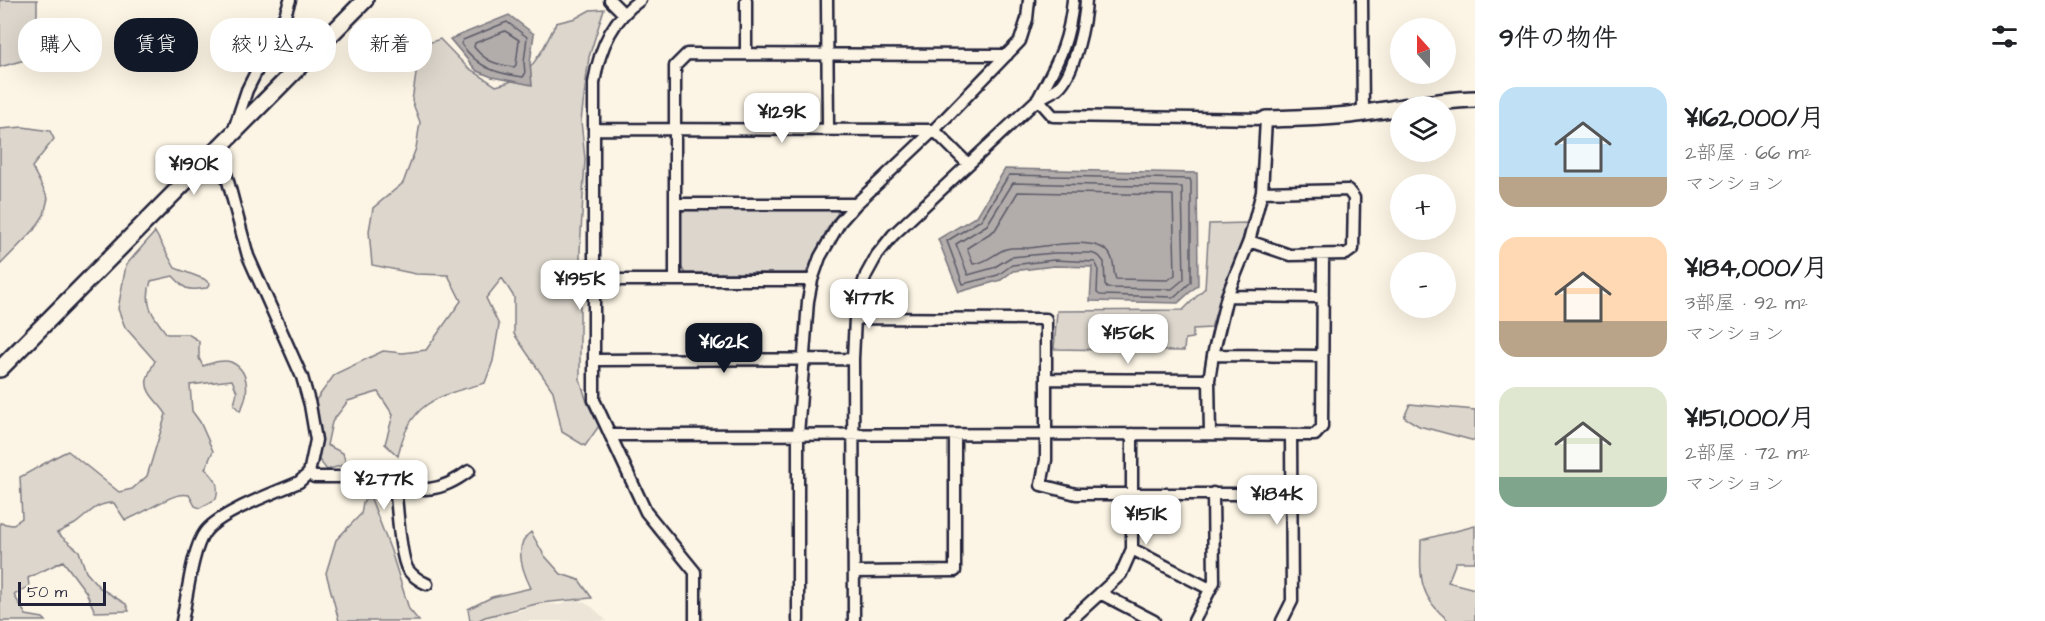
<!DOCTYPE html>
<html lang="ja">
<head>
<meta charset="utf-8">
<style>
  :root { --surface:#fff; --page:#f6f6f6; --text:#202124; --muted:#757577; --accent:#111827 }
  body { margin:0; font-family:"Architects Daughter","Klee One",sans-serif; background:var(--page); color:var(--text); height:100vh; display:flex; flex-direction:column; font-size:22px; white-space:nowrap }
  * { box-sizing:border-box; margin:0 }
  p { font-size:20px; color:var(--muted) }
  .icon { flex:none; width:33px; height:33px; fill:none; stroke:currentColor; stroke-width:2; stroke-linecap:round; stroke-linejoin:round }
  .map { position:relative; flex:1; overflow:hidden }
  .side { display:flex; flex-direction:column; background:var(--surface); width:570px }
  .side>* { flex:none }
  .top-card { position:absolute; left:18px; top:18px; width:570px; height:54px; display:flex; gap:12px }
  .needle { width:39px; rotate:339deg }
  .fabs { position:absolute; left:1390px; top:18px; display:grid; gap:12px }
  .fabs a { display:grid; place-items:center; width:66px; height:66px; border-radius:50%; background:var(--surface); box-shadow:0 6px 24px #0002; font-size:30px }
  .scale { position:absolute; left:18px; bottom:15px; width:88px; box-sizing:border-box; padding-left:6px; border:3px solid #22223b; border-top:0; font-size:16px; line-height:21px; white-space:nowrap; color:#22223b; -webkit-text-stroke:4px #fcf5e5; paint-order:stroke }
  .price { position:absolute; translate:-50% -51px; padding:0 14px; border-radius:12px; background:#fff; color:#222; font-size:20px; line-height:39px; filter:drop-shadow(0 2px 3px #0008) }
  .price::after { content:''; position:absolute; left:50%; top:36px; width:18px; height:14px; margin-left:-9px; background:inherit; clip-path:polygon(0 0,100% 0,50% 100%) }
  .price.active { background:var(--accent); color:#fff }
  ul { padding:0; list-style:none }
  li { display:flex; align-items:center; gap:18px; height:150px; padding:0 24px }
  li span { display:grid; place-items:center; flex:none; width:168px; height:120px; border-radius:18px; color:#555 }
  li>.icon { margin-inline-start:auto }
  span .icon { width:72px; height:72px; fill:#fffc; stroke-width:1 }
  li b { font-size:26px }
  h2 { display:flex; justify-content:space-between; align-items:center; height:72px; padding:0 24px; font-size:26px }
  .tag { padding:0 21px; border-radius:24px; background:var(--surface); box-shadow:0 6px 24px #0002; font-size:21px; line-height:54px }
  .tag.active { background:var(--accent); color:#fff }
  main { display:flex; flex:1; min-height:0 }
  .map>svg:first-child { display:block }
</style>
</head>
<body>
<main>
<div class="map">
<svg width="1475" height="621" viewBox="0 0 1475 621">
  <rect width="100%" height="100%" fill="#fcf5e5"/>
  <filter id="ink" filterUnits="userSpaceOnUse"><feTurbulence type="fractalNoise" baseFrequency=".0167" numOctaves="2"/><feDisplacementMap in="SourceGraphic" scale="12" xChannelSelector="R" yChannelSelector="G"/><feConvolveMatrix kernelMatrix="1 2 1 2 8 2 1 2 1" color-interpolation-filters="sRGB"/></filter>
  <g filter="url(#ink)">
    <!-- built -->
    <path fill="#ece5d8" d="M576 598 592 607 607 621H481L496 614 519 611 538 603 560 605Z"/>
    <!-- green -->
    <path fill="#dcd6cc" stroke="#7f7c84" stroke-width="1.5" d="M0 0H37V20L28 42 36 52 28 59 0 67Z
      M604 9 589 57 581 121 585 159 580 252V380L587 402 599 426 585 446 562 432 553 391 514 334V297L502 278 486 298 499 325 493 361 485 383C437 396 409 402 398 456L385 444 393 415 378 392 348 401 332 422 327 445 343 453 346 464 327 470 316 456V400L335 374 383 351 403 353 426 350 461 301 448 275 416 274 372 265 369 231 373 208 403 183 416 148 420 122 412 101 416 74V47L440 39 467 67 496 86C503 84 512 82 518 78 536 66 547 42 556 23L576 18 590 10Z
      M23 127 50 131 54 139 32 167 48 198 44 215 34 230 0 265V129Z
      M835 209 838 213 826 231 806 273H685L681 267V213L684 210Z
      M1247 223 1238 256 1226 280 1211 328 1193 329V338L1185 339 1184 351 1054 349 1057 311 1183 310 1205 288 1209 224Z
      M155 232 175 268 204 279 210 284 207 288C186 290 188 292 173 276L151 281C143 305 153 316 167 334H188L199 341V358L203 366C212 363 223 359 231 362 251 371 249 396 240 411L234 405 237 392 232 380 190 385 192 411 200 422 213 451 205 469C216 477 220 486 216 499L200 508 195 506 189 495C171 491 144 515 125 520L114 503C96 502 88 515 75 524 69 527 63 530 57 533L79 551 86 572 100 588 126 604 129 611 95 612 86 592 63 561 28 578 29 586 14 595 26 615 43 618 46 621H0V523L12 525 22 518 20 477C37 469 51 458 68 451L119 492 132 489 147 476 166 414C161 404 144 393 147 380 148 374 152 367 155 361L125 327 118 309 126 265Z
      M1410 404 1475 410V441L1419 426 1404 417Z
      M370 496 391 551 409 609 419 621H339L326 573 336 540 361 514 363 502Z
      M1475 526V562H1456L1448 582 1475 589V621H1449C1418 596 1420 577 1421 540Z
      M531 532 544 555 561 574 579 580 592 598 540 603 485 617 477 621H470L468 609 492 597 531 588C523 572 512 545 531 532Z"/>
    <!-- water -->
    <path fill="#b2adab" stroke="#78757e" stroke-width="1.5" d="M509 15 534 34 530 63 532 85 492 77 477 71 450 39Z
      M1005 169 1197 173 1198 285 1178 303 1090 301 1092 267 1054 266 1013 271 1001 280 959 292 938 239 977 216Z"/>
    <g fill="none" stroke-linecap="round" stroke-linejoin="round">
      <!-- shore -->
      <path stroke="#5c5a68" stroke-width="1.5" d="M507 22 527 37 524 62 525 74 523 77C494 73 479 68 461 44L463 40Z
        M505 31 519 40 516 65 514 67C496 65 485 61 474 47L475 43Z
        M1009 175 1190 179 1191 182V282L1175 297 1100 295 1097 293 1098 268 1095 262 1054 260 1012 265 998 275 963 284 947 241 981 220Z
        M1013 183 1182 187 1184 279 1172 289 1107 288 1105 285 1104 262 1099 256 1091 253H1054L1011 257 993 268 968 275 956 244 987 225Z
        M1018 192 1173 195 1175 275 1168 280 1116 279C1112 271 1116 262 1109 253 1095 236 1049 246 1029 248 1022 248 1013 247 1006 249 994 253 987 263 973 264L967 248 995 230Z"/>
      <defs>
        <path id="street" d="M610 0 624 14
          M640 0C612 19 599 50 594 83V400L646 512 695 572V621
          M827 0 828 129
          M1362 0 1363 113
          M746 54V0
          M1038 99C1058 61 1069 44 1073 0
          M595 129 934 130 968 164
          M233 132 247 90 285 15 290 0
          M675 204H856
          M1249 241 1290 255 1346 254 1353 249 1354 198 1348 190 1262 192
          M675 279V66L687 54 1007 55
          M594 280H812
          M1227 296 1323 297
          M855 318 1046 319V460L1041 485 1076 494H1291
          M1213 355 1322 356
          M595 360 853 359
          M1046 379 1209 380
          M1210 434 1315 435 1322 427 1323 255
          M610 435 1210 434 1209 380 1213 355 1227 296 1249 241 1262 192 1266 119 1053 116 1038 99
          M309 473 314 477H380C391 481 394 485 396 496 398 513 400 557 408 570 413 576 420 581 427 584
          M389 480C421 494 441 492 469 471
          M1132 549 1210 589
          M854 572 955 571V435
          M1100 593 1154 621
          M182 621C187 598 192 549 205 532 220 512 275 493 299 482L309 473 316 440 310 405 302 377 248 256 225 170 215 151
          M798 621V435L808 301 812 280 820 257 840 222 856 204 934 130 1020 41 1027 19 1029 0
          M854 621 853 359 855 318 858 299 866 275 877 255 893 235 1038 99C1044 96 1052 92 1058 88 1075 73 1085 22 1086 0
          M1070 621 1121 574 1132 549V434
          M1194 621 1214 582 1213 493
          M1282 621 1292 601 1291 435"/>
        <path id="secondary" d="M1266 119C1299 118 1332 118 1364 113 1401 108 1437 100 1475 99
          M0 369 365 0"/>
      </defs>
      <!-- street casing -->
      <use href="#street" stroke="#22223b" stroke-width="15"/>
      <!-- secondary casing -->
      <use href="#secondary" stroke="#22223b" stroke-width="20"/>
      <!-- street -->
      <use href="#street" stroke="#fcf5e5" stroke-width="10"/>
      <!-- secondary -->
      <use href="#secondary" stroke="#fcf5e5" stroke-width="15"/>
    </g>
  </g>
</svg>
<div class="fabs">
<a><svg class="needle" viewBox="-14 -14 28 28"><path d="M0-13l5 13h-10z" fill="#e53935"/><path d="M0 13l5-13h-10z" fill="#757577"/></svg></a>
<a><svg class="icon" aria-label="layers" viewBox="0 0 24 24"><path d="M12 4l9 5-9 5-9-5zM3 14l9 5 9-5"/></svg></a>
<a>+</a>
<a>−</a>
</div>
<div class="scale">50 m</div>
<b class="price" style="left:782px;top:144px">¥129K</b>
<b class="price" style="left:194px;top:196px">¥190K</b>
<b class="price" style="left:580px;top:311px">¥195K</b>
<b class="price" style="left:869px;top:330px">¥177K</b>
<b class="price" style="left:1128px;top:365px">¥156K</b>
<b class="price active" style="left:724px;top:374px">¥162K</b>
<b class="price" style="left:384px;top:511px">¥277K</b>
<b class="price" style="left:1277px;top:526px">¥184K</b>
<b class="price" style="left:1146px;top:546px">¥151K</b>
<div class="top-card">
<a class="tag">購入</a>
<a class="tag active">賃貸</a>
<a class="tag">絞り込み</a>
<a class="tag">新着</a>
</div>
</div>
<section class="side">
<h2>9件の物件<svg class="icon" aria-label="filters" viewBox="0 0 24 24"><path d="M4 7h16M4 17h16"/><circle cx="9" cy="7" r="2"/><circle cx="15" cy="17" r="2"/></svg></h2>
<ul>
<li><span style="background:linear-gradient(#bfe0f5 75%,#b9a48a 0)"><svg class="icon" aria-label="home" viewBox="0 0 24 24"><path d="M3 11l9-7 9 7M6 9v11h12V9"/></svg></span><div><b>¥162,000/月</b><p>2部屋 · 66 m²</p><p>マンション</p></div></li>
<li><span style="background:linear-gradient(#ffd9b3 70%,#b9a48a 0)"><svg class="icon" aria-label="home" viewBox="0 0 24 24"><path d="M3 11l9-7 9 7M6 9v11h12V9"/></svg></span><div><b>¥184,000/月</b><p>3部屋 · 92 m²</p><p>マンション</p></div></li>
<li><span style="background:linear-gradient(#dfe7d0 75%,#7fa58c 0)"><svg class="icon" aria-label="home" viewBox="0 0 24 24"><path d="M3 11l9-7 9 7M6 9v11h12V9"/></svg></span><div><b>¥151,000/月</b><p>2部屋 · 72 m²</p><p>マンション</p></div></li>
</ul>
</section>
</main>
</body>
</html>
